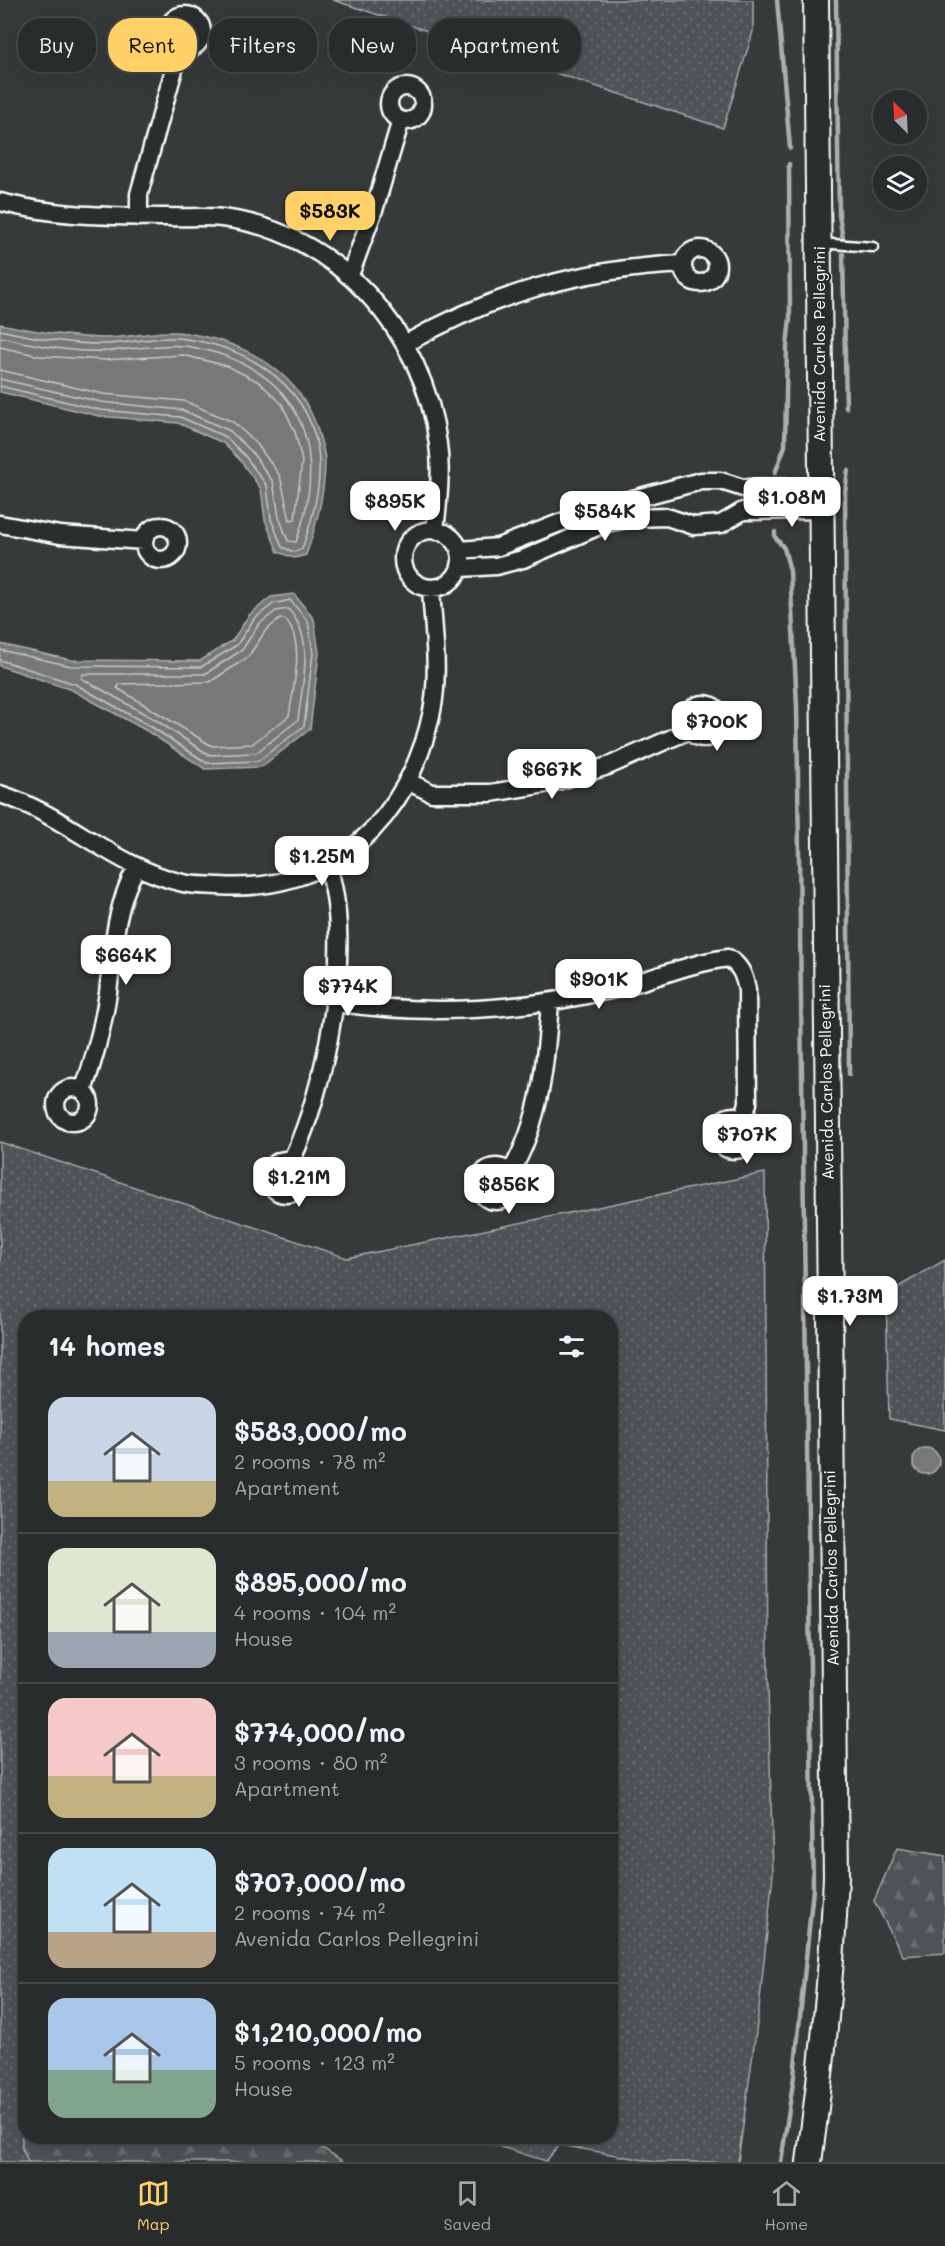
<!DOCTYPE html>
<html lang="en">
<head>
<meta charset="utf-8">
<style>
  :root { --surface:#292c2c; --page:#313434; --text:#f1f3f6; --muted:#a5a7a9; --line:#454848; --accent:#ffd166 }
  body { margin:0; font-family:Mali,sans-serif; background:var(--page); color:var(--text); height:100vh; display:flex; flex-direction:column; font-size:22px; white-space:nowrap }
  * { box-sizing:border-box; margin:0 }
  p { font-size:20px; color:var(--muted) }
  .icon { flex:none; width:33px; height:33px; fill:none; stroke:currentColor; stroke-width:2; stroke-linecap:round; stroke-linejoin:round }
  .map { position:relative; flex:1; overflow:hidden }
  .panel { position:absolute; left:18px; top:1310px; width:600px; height:834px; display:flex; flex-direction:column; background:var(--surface); border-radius:24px; box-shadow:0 6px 24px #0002,0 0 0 2px var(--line) }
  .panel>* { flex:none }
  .banner { position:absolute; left:18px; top:18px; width:600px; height:54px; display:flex; gap:12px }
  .needle { width:39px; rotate:336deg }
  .controls { position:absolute; left:873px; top:90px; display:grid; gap:12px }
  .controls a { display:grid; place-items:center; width:54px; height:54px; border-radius:50%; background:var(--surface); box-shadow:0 6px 24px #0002,0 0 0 2px var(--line); font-size:30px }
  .price { position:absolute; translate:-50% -51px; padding:0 14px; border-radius:12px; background:#fff; color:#222; font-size:20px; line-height:39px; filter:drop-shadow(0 2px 3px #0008) }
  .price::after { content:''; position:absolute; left:50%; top:36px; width:18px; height:14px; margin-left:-9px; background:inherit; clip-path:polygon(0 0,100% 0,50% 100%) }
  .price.selected { background:var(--accent); color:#111 }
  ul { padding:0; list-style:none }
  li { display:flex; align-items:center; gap:18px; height:150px; padding:0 30px }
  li+li { border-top:2px solid var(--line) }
  li span { display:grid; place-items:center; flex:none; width:168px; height:120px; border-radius:18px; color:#555 }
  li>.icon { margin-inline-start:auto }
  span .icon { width:72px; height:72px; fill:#fffc; stroke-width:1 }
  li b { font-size:26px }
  h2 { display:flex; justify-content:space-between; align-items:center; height:72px; padding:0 30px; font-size:26px }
  .chip { padding:0 21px; border-radius:24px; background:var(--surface); box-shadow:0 6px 24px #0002,0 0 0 2px var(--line); font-size:21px; line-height:54px }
  .chip.selected { background:var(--accent); color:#111 }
  .tabs { display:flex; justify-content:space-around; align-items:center; height:84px; border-top:2px solid var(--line); background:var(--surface); font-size:16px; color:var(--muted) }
  .tabs a { display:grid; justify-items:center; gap:3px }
  .tabs .selected { color:var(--accent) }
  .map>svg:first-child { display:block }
</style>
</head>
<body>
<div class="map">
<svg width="945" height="2162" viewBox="0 0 945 2162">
  <defs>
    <pattern id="grass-dots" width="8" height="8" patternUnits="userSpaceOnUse" patternTransform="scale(1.5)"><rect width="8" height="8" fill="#505354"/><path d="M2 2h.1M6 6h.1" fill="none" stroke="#6a6d6e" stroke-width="1.8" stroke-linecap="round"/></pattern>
    <pattern id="forest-firs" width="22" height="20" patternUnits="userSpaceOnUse" patternTransform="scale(1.5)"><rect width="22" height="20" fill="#505354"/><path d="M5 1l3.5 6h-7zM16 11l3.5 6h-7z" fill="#6a6d6e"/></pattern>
  </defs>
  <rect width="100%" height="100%" fill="#373a3b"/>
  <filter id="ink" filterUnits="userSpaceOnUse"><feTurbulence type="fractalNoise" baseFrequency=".0167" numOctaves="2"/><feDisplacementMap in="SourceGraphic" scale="12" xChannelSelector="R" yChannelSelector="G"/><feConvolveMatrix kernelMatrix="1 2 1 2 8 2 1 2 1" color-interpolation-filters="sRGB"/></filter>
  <g filter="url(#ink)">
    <!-- grass -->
    <path fill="url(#grass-dots)" stroke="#a8a9aa" stroke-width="1.5" d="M333 0H753V32L723 128Z
      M0 1142 347 1258 765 1173 768 1687 773 1874 759 2009 738 2162H655L560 2145 546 2161 466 2136H610V1317H26V2123L22 2128V2148L28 2162H0Z
      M945 1260V1430L889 1419 886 1294Z"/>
    <!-- forest -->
    <path fill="url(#forest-firs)" stroke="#a8a9aa" stroke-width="1.5" d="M897 1848 945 1856V1953L903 1956 874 1901Z
      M25 2123 26 2136H304L344 2162H28L22 2148V2128Z"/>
    <!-- water -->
    <path fill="#767879" stroke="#adaeaf" stroke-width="1.5" d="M0 324C34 331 69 337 104 338 131 338 160 329 186 333 246 342 302 373 319 434 321 443 325 452 325 461 325 494 317 524 306 555L294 558 278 552 265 520 261 489 240 460 223 443 178 423 99 416 0 392Z
      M294 594 314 619 319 653 310 729 261 767 205 769 147 731 72 690 0 666V644L71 660 200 661 233 640 249 615 271 597Z
      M913 1461a13 13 0 1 1 26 0a13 13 0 1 1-26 0Z"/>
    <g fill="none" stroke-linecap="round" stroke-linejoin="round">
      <!-- shore -->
      <path stroke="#c8c9c9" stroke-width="1.5" d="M0 330C35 338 72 345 108 344 133 343 161 335 186 339 251 348 314 388 319 460 321 490 312 521 302 549L294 552 282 547 271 519 267 486 245 456 226 437 180 417 100 410 0 386
        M0 337C35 345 72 353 108 351 132 350 161 343 185 346 295 363 333 441 296 542L288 541 279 517 273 482 251 451 230 431 182 410 101 402 0 379
        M0 347 40 356 104 360 183 355 227 366 259 382 282 404 295 432 302 461 295 519 290 520 280 476 257 444 233 422 184 401 103 394 0 370
        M288 609C316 638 302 684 298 720L256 753 209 755 154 719 81 678 83 674H205L242 650 259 624 276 611Z
        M280 619H285C306 643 293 687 289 716L252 744 212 746 117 688 120 684 210 682 248 657 266 630Z
        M0 650 71 666 201 667 237 645 254 619 273 604 290 600 308 621 313 653 304 726 258 761 207 763 150 726 75 684 0 660"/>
      <!-- stream -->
      <path stroke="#adaeaf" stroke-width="4.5" d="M777 0 790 148
        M836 0 839 215 843 239
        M843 254 846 408
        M848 470 845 493 849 1074
        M775 473 785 446 787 346 790 318 789 164
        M775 532V537L784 548 790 571 797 706 813 1889 794 2076 781 2162"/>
      <defs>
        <path id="lane" d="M819 243 873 247"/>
        <path id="street" d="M168 32a17 17 0 1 1 34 0a17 17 0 1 1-34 0Z
          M389 104a17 17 0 1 1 34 0a17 17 0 1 1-34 0Z
          M0 202C59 217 107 216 167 217 185 218 204 216 222 218 336 231 425 333 438 444 442 472 438 503 435 531
          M139 217V194L180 48
          M683 266a17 17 0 1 1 34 0a17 17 0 1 1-34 0Z
          M350 275 375 207 401 120
          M405 344C494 293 581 269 683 264
          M0 524 60 535 144 541
          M144 543a17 17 0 1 1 34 0a17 17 0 1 1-34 0Z
          M403 559a29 29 0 1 1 58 0a29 29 0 1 1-58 0Z
          M460 550 498 547 595 509 701 481H721L743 488 820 487
          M460 568 496 566 523 559 606 523 634 518 667 517 694 526 721 524 743 511 821 510
          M687 721a17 17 0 1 1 34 0a17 17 0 1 1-34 0Z
          M407 781 432 793H491L551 783 608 766 690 730
          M0 794C66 815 116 868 183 883 195 886 208 885 219 886 333 894 410 818 432 711 440 672 433 628 431 588
          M333 1002C426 1016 519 1011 610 990 649 981 688 963 728 958 741 966 744 975 747 990L748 1103 743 1119
          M56 1105a17 17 0 1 1 34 0a17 17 0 1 1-34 0Z
          M83 1091C94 1060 103 1026 108 993 113 949 115 907 136 868
          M717 1133a17 17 0 1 1 34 0a17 17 0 1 1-34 0Z
          M269 1177a17 17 0 1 1 34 0a17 17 0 1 1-34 0Z
          M291 1161C327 1087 354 945 328 867
          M479 1184a17 17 0 1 1 34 0a17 17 0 1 1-34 0Z
          M510 1173C541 1122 546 1060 550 1002"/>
        <path id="secondary" d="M809 2162C822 2067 832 1973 836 1877L816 0"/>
      </defs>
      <!-- lane casing -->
      <use href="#lane" stroke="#fff" stroke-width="13"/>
      <!-- street casing -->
      <use href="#street" stroke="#fff" stroke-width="21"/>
      <!-- secondary casing -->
      <use href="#secondary" stroke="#fff" stroke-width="28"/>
      <!-- lane -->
      <use href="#lane" stroke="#2a2d2e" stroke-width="8"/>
      <!-- street -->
      <use href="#street" stroke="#2a2d2e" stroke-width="16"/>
      <!-- secondary -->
      <use href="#secondary" stroke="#2a2d2e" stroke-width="24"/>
    </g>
  </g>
  <g text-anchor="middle" stroke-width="4.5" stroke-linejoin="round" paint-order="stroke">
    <!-- street labels -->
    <g font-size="16" fill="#fff" stroke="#2a2d2e">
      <text transform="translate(819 344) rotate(-90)" y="6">Avenida Carlos Pellegrini</text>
      <text transform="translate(826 1082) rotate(-91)" y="6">Avenida Carlos Pellegrini</text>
      <text transform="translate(831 1568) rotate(-91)" y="6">Avenida Carlos Pellegrini</text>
    </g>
  </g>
</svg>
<div class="controls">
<a><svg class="needle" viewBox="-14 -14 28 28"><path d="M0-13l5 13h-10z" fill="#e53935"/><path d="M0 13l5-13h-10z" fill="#a5a7a9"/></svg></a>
<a><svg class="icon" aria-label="layers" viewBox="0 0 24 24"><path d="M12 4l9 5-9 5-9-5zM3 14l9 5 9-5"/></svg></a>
</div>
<b class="price selected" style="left:330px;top:242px">$583K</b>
<b class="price" style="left:792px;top:528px">$1.08M</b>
<b class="price" style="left:395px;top:532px">$895K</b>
<b class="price" style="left:605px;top:542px">$584K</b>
<b class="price" style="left:717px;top:752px">$700K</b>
<b class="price" style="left:552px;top:800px">$667K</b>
<b class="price" style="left:322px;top:887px">$1.25M</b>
<b class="price" style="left:126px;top:986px">$664K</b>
<b class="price" style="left:599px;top:1010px">$901K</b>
<b class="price" style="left:348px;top:1017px">$774K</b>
<b class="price" style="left:747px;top:1165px">$707K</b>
<b class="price" style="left:299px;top:1208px">$1.21M</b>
<b class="price" style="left:509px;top:1215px">$856K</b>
<b class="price" style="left:850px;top:1327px">$1.73M</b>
<div class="banner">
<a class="chip">Buy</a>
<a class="chip selected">Rent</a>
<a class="chip">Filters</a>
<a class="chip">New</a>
<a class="chip">Apartment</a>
</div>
<section class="panel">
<h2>14 homes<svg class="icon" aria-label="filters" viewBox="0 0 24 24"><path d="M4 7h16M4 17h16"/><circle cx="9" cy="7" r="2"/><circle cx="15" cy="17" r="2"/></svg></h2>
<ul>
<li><span style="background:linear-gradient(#c9d6e8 70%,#c2b280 0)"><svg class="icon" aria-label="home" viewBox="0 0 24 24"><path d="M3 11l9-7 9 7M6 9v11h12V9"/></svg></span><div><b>$583,000/mo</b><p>2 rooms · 78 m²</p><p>Apartment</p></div></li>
<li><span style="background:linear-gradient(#dfe7d0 70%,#9aa5b1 0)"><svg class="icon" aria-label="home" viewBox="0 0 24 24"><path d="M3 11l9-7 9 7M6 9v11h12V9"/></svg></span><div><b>$895,000/mo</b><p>4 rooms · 104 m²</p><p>House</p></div></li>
<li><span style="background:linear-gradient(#f6c9c9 65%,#c2b280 0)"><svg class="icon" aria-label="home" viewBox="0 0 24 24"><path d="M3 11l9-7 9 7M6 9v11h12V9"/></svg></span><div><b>$774,000/mo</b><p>3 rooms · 80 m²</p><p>Apartment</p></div></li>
<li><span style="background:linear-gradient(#bfe0f5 70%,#b9a48a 0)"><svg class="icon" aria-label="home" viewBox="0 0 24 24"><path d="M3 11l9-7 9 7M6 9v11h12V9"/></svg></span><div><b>$707,000/mo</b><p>2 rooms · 74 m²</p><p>Avenida Carlos Pellegrini</p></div></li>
<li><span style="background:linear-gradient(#a9c7e8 60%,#7fa58c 0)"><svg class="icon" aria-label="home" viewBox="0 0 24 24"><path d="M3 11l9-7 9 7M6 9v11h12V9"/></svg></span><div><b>$1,210,000/mo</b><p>5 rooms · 123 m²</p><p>House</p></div></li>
</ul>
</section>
</div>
<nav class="tabs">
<a class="selected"><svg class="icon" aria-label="map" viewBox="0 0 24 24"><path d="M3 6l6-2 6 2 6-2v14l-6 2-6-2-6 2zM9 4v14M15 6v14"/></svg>Map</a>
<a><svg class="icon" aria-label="saved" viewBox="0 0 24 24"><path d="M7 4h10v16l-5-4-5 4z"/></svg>Saved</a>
<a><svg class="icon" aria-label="home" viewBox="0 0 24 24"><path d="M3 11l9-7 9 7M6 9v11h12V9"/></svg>Home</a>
</nav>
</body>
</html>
